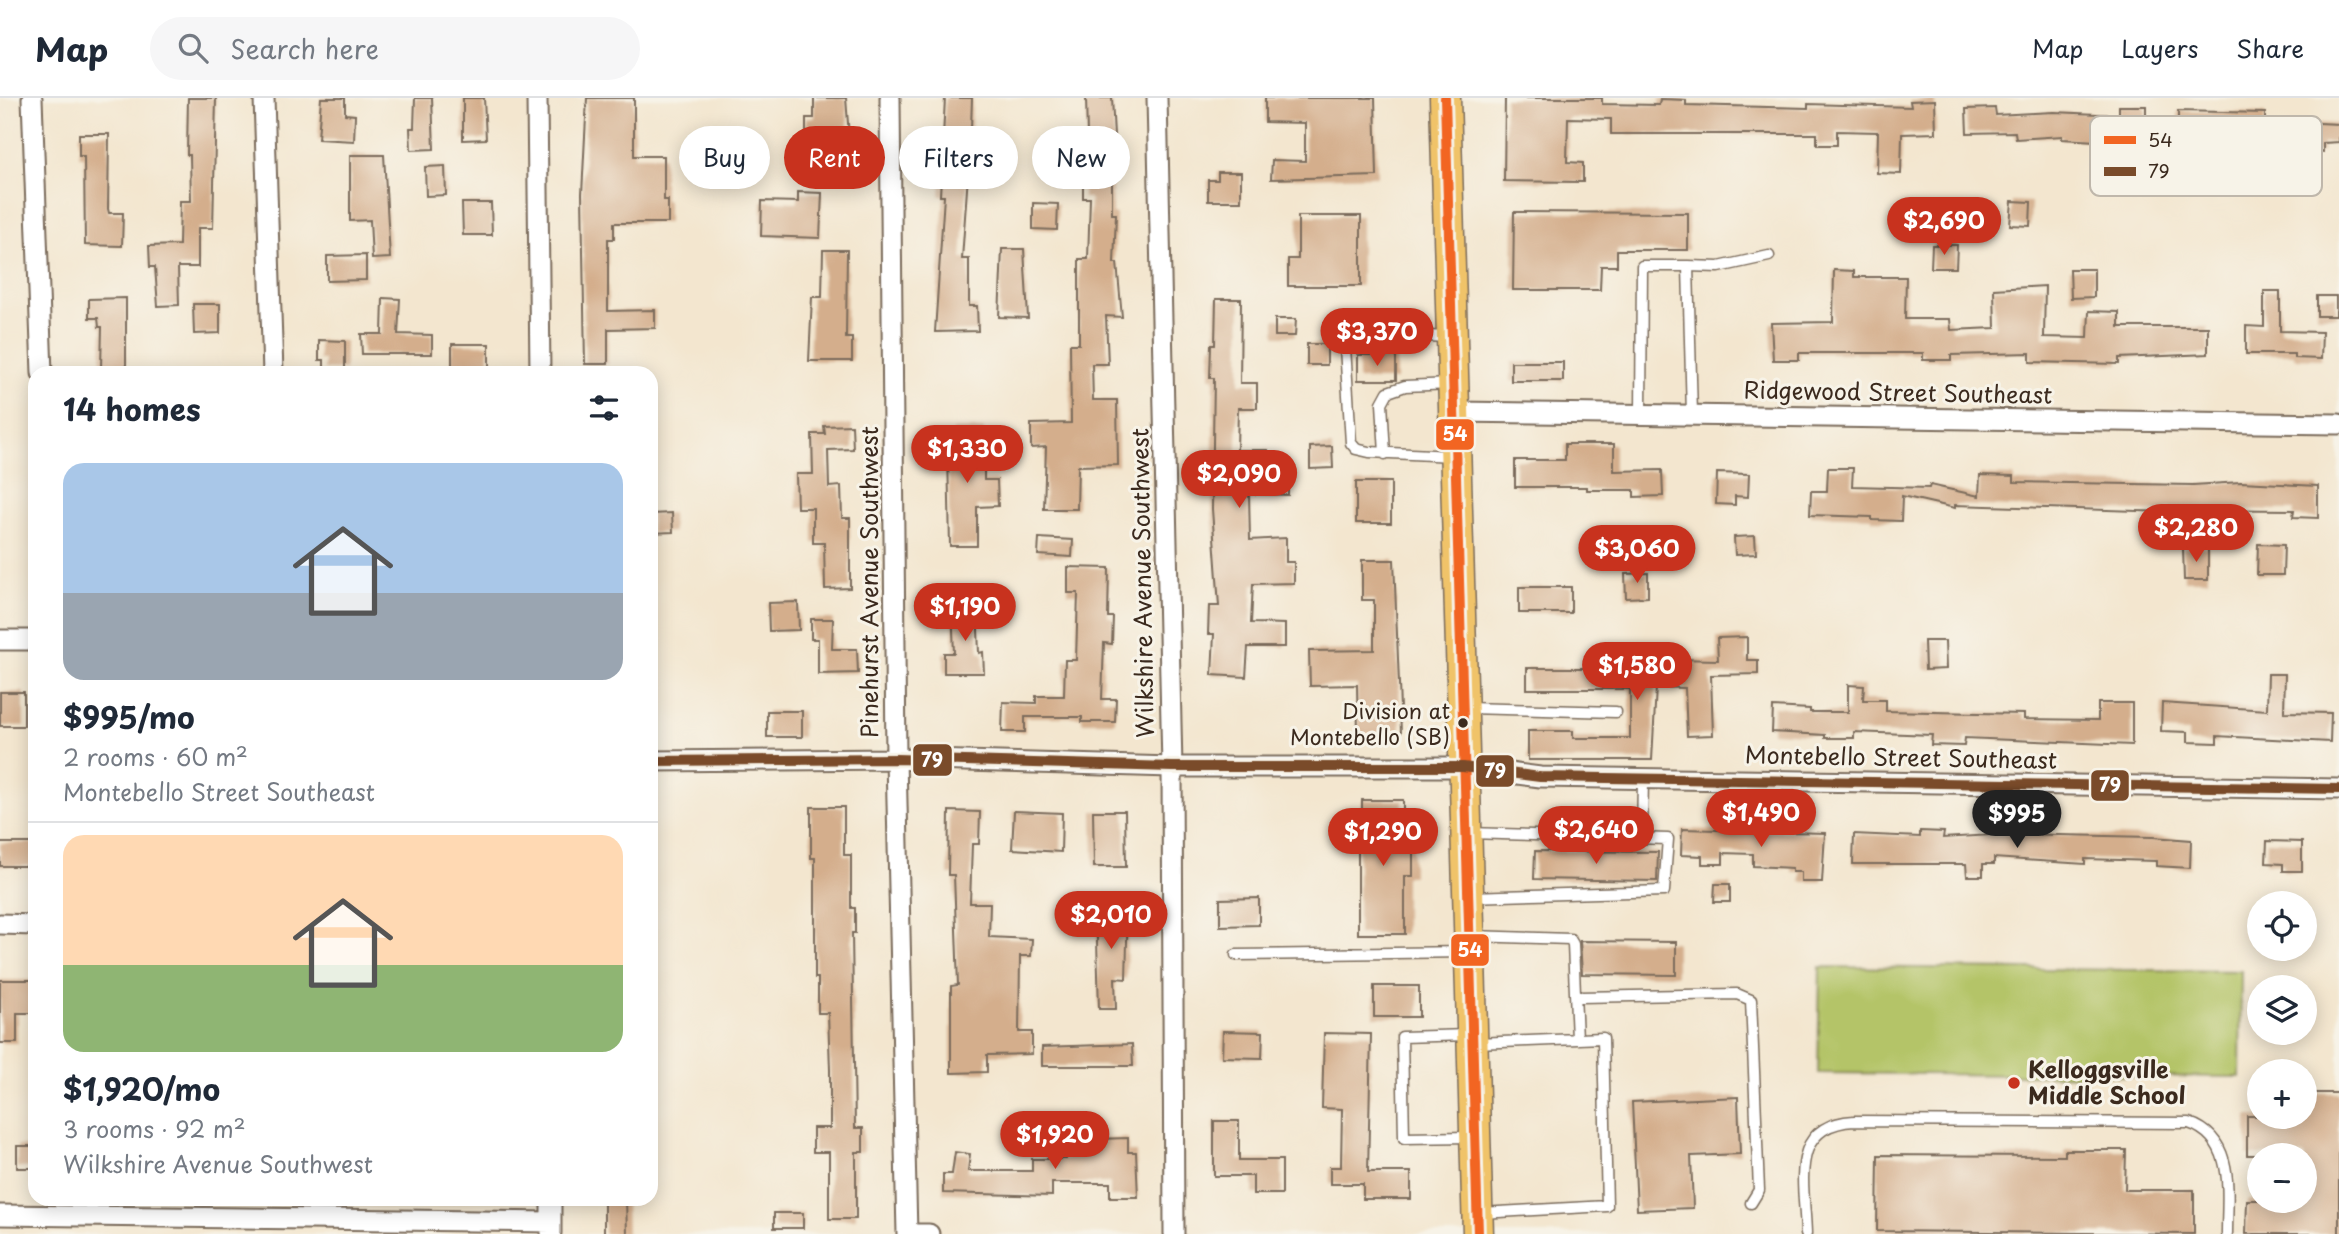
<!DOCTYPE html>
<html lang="en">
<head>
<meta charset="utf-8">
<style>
  :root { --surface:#fff; --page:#f6f6f7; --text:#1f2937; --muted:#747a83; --line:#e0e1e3; --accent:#c8321e }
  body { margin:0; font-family:"Playpen Sans",sans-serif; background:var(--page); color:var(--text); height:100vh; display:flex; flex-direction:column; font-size:26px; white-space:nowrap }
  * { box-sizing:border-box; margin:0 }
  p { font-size:23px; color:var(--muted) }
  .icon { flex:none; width:38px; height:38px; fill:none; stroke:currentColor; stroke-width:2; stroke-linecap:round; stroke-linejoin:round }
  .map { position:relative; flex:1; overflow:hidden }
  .sheet { position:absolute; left:28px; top:268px; width:630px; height:840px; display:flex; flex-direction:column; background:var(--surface); border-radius:21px; box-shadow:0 4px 18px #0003 }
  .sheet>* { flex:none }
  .top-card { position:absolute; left:679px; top:28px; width:665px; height:63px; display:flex; gap:14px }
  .controls { position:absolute; left:2247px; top:793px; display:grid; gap:14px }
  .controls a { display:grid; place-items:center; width:70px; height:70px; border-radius:50%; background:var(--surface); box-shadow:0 4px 18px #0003; font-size:35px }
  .price { position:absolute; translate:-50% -60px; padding:0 16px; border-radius:24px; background:var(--accent); color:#fff; font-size:23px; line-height:46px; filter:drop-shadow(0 2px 4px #0008) }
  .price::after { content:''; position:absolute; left:50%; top:42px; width:21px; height:16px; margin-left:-10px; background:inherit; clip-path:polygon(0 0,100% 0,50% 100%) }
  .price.on { background:#222; color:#fff }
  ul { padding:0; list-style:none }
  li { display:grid; align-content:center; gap:14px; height:371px; padding:0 35px }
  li+li { border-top:2px solid var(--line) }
  li span { display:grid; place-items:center; height:217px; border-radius:21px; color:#555 }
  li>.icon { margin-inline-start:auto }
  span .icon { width:126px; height:126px; fill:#fffc; stroke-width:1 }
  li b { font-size:30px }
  h2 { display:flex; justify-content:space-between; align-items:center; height:84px; padding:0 35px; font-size:30px }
  .chip { padding:0 24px; border-radius:32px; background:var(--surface); box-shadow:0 4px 18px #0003; font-size:24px; line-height:63px }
  .chip.on { background:var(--accent); color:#fff }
  header { display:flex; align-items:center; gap:42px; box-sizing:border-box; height:98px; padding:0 35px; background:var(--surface); border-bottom:2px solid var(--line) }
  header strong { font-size:33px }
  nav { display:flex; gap:38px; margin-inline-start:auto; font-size:24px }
  .search { width:490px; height:63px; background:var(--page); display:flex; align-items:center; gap:18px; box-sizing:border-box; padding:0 24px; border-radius:38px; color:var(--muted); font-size:26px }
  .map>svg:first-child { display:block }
</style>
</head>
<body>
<header>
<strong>Map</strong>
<div class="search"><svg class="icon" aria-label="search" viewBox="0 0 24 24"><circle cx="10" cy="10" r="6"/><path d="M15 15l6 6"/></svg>Search here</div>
<nav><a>Map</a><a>Layers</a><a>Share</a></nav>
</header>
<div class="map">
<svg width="2339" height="1136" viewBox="0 0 2339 1136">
  <rect width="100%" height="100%" fill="#f7f3e8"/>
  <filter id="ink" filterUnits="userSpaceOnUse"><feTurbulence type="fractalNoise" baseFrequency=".0143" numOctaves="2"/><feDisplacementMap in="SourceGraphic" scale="14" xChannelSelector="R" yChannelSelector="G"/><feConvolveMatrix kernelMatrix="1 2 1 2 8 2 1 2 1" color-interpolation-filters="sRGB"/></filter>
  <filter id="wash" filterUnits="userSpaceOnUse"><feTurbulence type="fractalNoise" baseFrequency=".00686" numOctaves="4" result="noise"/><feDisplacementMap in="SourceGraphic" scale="28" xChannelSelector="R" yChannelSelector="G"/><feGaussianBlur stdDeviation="1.57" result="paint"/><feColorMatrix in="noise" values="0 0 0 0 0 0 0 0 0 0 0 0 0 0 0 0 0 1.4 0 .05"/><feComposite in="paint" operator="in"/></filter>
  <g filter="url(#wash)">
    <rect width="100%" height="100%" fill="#f3e6cf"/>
    <!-- green -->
    <path fill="#b4c467" stroke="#787742" stroke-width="2" d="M1820 869 2241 873 2240 979 1818 975Z"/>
    <g id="blocks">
      <!-- building -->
      <path fill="#d4ae8c" d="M188 0H216L213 130H198V169H178L179 207 158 208 155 169H150L149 148 179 147 180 103H191L190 57H187Z
        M321 0H345V16L355 17 354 43 318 41Z
        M415 0H432L434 51 411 52 410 30H414Z
        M463 0H484L486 41 463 42Z
        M587 0H634V58H664V102H668V125H614V141H608V213L655 212V230L608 231V266H585L582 96Z
        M814 0H846L850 51 806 50V20H814Z
        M945 0H972L970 61 1001 60V76L968 77 962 161H969V208H977L978 233 935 234 944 98H940Z
        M1086 0H1112L1115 56H1112V116H1116L1114 165H1117L1122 219 1106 218 1108 266H1092L1093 302H1117L1118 367 1078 368 1077 411H1044L1046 349 1031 350V326L1071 325 1070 246H1079V161H1088L1090 100H1083V73H1088Z
        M1265 0H1375L1377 78 1271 81 1272 62 1305 63V25L1265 24Z
        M1505 0H1602V6L1659 7 1660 1 1686 2V7L1808 10V6L1911 9 1910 3 1935 2 1936 35 1902 36 1901 76 1877 75 1878 34 1837 33V47H1817V36H1611V21L1568 20 1567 64 1583 65V84L1504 83Z
        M2119 8H2146V24H2158V44L2114 45V75H2095L2096 43 2062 41V38L2016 41 2015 34 1967 35 1966 11 1995 10 1996 17 2054 14 2119 17Z
        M2178 13 2265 15V41L2178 37Z
        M2298 24 2339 26V44L2323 45V54L2297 53Z
        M79 36H109L108 111 109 115H123L122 148 85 147 84 58H79Z
        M350 57H384L390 160 372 161 370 122 350 123Z
        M445 68 446 97 426 98 425 69Z
        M1218 74H1241V103H1208V82H1218Z
        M798 94 822 95 820 140 761 138 762 103 798 104Z
        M2012 103 2031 104 2030 128 2010 127Z
        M462 105H491L492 137H463Z
        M1033 105 1058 106 1057 132 1033 131Z
        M1514 114 1688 115V152H1617V168H1601L1600 192H1513Z
        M1298 118H1361V188H1288V161H1298Z
        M1932 147H1957L1956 170H1931Z
        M1002 151H1024L1028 220 999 219Z
        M823 152H847L846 240H852V263H809L812 199H822Z
        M366 157V182L327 183V158Z
        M2070 171H2094V199L2071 200Z
        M1834 172 1854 173V179H1906L1905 221H1950L1951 232 1995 230 1994 191 2045 188 2044 239 2088 240 2089 213 2119 214V229H2208V256L2119 260V266L2030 264V255L1951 257V262H1923V255H1799V262H1773L1771 225 1833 224Z
        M2264 193H2280V233L2322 234 2321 261 2294 260V256H2246V228L2264 229Z
        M2317 198H2336V218H2317Z
        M126 200V271L101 270 102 229H99L98 220H89V201Z
        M383 200 400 201 398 236 432 237V256H362L361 236H382Z
        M1216 201H1241L1240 285H1257V310H1238L1237 352H1268V375L1288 376V397L1249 396 1250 442 1286 440V464H1294V485L1253 486 1251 525 1285 526V549H1248L1246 579 1212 577 1214 536H1208L1209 508H1219L1212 411 1214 280H1210L1211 247H1215Z
        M193 206H220V235L194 236Z
        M1275 221H1296L1295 238H1275Z
        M319 242 345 243V272H324V262H319Z
        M452 246H489V272L452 271Z
        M1307 246H1327V267H1307Z
        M1358 257H1396V282H1358Z
        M1511 264H1563V283H1511Z
        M852 327 853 351 828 352 829 389 841 388 842 420H850V490L825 491 824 445H813V410H797L796 376H813L812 336H825L824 328Z
        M984 331V382H997L998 408 977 409V448H950L948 356H945V340H953V332Z
        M1565 346H1614V373L1662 372 1663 398 1634 399V392H1587V389H1515V362H1565Z
        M1332 348 1333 370 1310 371V349Z
        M1828 370H1853L1852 388 1929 390 1930 387 1979 398 1980 377 2014 378V384L2193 387 2241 384 2318 388V420L2293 419 2294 412 2167 411V414L1955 407V410L1902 398 1901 423 1872 422V419L1810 417 1811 393H1827Z
        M1717 375 1749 376 1748 399 1735 398V407L1716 406Z
        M1356 384H1391V425H1356Z
        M672 415 673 434 651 435V416Z
        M1755 438 1756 456 1735 457 1734 439Z
        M1039 440 1073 442 1072 459 1038 457Z
        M2258 446 2284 447 2283 477H2257Z
        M2208 449V482H2184L2183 450Z
        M1362 462H1394L1401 635 1358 636 1357 587 1310 588 1309 553 1374 552V502H1362Z
        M1068 469 1109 470 1108 519H1113L1112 546 1104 545 1102 601H1116L1115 624H1082V619H1025V634H1002L1003 604 1036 605V598H1064L1065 562H1076L1078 495H1068Z
        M1648 475V499L1626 500 1625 476Z
        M1519 489H1571V515H1519Z
        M798 504 799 532 769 533 768 505Z
        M977 508 979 555 983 554 984 575H944V555H954L952 509Z
        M811 521H833L832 551H857L858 575 818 576V541H811Z
        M1747 539V562H1758V576L1711 577 1713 637 1687 638 1685 590 1656 589 1652 662H1528V633H1573V640H1630V591H1527V570H1673V561L1718 562 1717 540Z
        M1924 543H1945L1946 571 1925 572Z
        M2268 576H2285L2284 614 2331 615 2330 644 2217 638V645L2188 644V634L2161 633 2162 605 2267 612Z
        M1848 587 1864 588 1863 602H1886V613L2024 616V621L2098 622V605H2132V647L1965 640 1964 648 1931 647 1932 637 1854 634V640H1825V637L1772 634 1773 609 1810 611V614H1848Z
        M0 594H24V628H0Z
        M767 613H802V639H767Z
        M1362 702H1403V743H1413V778H1405V836H1358V743H1362Z
        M811 709H844V757H851V810H855V835H852L855 1030H863V1054H856V1121H829V1054H813V1030H830V972L828 915H818V880H815V760H811Z
        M949 713 980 714 979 746H972L970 805H990L989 839 1032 841 1031 858H1020L1019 934H1032V956L987 957V974L951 975V888L958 887 954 777H948Z
        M1014 713 1062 715 1061 754 1012 751Z
        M1093 713H1125L1126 769H1094Z
        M1682 731 1825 735 1822 784H1801V774H1792V770L1753 768V756L1723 755V766H1702V758L1681 757Z
        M1920 733 1944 734 1943 740 2007 736 2153 739 2191 742 2190 770 2156 768V763L2085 761V766L1994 760V766H1983V778H1967L1966 766H1853L1854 736 1920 739Z
        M2267 743 2302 744V773H2283V766L2266 765Z
        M0 745H35V768H0Z
        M1535 753 1658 754 1657 783 1534 781Z
        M1715 786H1730V804H1714Z
        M1259 800V827L1220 828V801Z
        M1128 807 1126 881 1115 880 1116 911H1099L1096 808Z
        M1580 843 1676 844V877L1582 876Z
        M0 882H35V915H17V945H0Z
        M1374 888H1419V919H1374Z
        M1223 933 1263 934 1262 960 1222 959Z
        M1324 935 1371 936 1368 1074H1411V1101H1363V1086H1330V1069H1341L1342 1011 1322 1010Z
        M1132 946 1133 968H1042V949Z
        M2305 995H2339V1136H2246L2247 1102H2305V1057H2247V1018H2305Z
        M1738 999 1740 1056 1691 1058 1693 1110 1637 1112 1632 1004Z
        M1214 1023H1239V1062H1282V1096H1253V1078H1214Z
        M1066 1035H1097V1041L1128 1040V1054H1136L1138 1099H1110V1085H1052V1098L943 1095V1076H952L955 1054 970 1056 968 1073H1032V1061H1066Z
        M17 1048H35V1070H17Z
        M2065 1052H2126L2125 1092H2194V1136L1877 1133 1878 1057 2065 1058Z
        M604 1101H626L627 1136H604Z
        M774 1115H803V1130H774Z"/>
    </g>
  </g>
  <g filter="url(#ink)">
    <use href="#blocks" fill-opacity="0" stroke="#7b6c5c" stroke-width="2"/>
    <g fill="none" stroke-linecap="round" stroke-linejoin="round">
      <defs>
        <path id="service" d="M1688 168 1719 169 1769 158
          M1449 239 1356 235 1348 238 1345 249 1351 345 1356 351 1369 354 1453 358
          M1641 316 1642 168H1688L1692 317
          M1385 356 1382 305 1388 294 1405 288 1451 286
          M1466 610 1616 614
          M1469 735 1668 741 1664 793 1470 799
          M1642 740 1643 680
          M1472 838 1570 841 1573 846 1575 895 1580 899 1737 896 1751 902 1759 1092 1751 1105
          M1236 857 1468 854
          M1575 895 1577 941
          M1468 937 1402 939 1404 1040 1471 1039
          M1475 945 1603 940 1607 1108 1481 1115
          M1806 1136C1805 1087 1787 1027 1854 1023L2189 1025C2236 1041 2227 1095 2227 1136"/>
        <path id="minor" d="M32 0 42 275
          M264 0 273 275
          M537 0 540 275
          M890 0 896 661 907 1136
          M1157 0 1172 669 1174 1136
          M1456 314 2339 326
          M0 542H35
          M651 663 896 661 1172 669H1463L1540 679 2339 691
          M0 826 35 827
          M551 1101V1135
          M0 1117 551 1124
          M907 1136H929"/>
        <path id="primary" d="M1445 0 1478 1136"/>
      </defs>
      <!-- service casing -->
      <use href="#service" stroke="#7b6c5c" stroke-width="13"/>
      <!-- minor casing -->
      <use href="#minor" stroke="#7b6c5c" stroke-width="23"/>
      <!-- primary casing -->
      <use href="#primary" stroke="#7b6c5c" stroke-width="33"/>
      <!-- service -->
      <use href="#service" stroke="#fff" stroke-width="10"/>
      <!-- minor -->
      <use href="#minor" stroke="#fff" stroke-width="19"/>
      <!-- primary -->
      <use href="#primary" stroke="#f0c369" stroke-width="30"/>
      <defs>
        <path id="bus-1" d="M1445 0 1478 1136"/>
        <path id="bus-2" d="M651 663 896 661 1172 669H1463L1540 679 2339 691"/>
      </defs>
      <!-- bus-1 casing -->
      <use href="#bus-1" stroke="#f7f3e8" stroke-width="16"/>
      <!-- bus-2 casing -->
      <use href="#bus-2" stroke="#f7f3e8" stroke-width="16"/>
      <!-- bus-1 -->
      <use href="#bus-1" stroke="#f26522" stroke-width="10"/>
      <!-- bus-2 -->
      <use href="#bus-2" stroke="#7a4b2a" stroke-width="10"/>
    </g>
  </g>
  <!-- markers -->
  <circle fill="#3b2a1e" stroke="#f7f3e8" stroke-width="2.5" cx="1463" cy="625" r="6"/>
  <circle fill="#c8321e" stroke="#f7f3e8" stroke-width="2.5" cx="2014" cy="985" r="7"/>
  <g text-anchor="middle" stroke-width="6" stroke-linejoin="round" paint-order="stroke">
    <!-- bus labels -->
    <g font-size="21" fill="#3b2a1e" stroke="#f7f3e8" text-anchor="end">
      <text x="1450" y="621">Division at<tspan x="1450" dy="26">Montebello (SB)</tspan></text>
    </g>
    <!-- street labels -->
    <g font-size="23" fill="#3b2a1e" stroke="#f7f3e8">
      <text transform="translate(1898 295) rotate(1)" y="8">Ridgewood Street Southeast</text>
      <text transform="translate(870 484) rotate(-90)" y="8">Pinehurst Avenue Southwest</text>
      <text transform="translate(1143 485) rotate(-91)" y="8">Wilkshire Avenue Southwest</text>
      <text transform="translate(1901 660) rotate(1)" y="8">Montebello Street Southeast</text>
    </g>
    <!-- poi labels -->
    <g font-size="23" font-weight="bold" fill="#3b2a1e" stroke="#f7f3e8" text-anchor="start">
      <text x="2028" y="980">Kelloggsville<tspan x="2028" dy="26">Middle School</tspan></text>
    </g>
  </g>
  <!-- legend -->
  <rect x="2090" y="18" width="232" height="80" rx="10" fill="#f7f3e8" stroke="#bfb7ab" stroke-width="2"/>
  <rect x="2104" y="38" width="32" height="8" fill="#f26522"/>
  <rect x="2104" y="69" width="32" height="9" fill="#7a4b2a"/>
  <g font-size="19" fill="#3b2a1e">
    <text x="2148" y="49">54</text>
    <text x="2148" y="80">79</text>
  </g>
  <g stroke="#f7f3e8" stroke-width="2.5">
    <rect x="1435" y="320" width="40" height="33" rx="7" fill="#f26522"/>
    <rect x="912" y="645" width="41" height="34" rx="7" fill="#7a4b2a"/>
    <rect x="1475" y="656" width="40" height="34" rx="7" fill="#7a4b2a"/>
    <rect x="2090" y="671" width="40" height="33" rx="7" fill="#7a4b2a"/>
    <rect x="1450" y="835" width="40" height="34" rx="7" fill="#f26522"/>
  </g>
  <g font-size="19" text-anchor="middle" font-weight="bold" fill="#fff">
    <text x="1455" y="343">54</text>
    <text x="932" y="669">79</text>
    <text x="1495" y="680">79</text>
    <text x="2110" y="694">79</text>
    <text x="1470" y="859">54</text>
  </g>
</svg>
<div class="controls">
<a><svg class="icon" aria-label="locate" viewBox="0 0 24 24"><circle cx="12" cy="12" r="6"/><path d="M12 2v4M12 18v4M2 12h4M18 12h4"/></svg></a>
<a><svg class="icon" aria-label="layers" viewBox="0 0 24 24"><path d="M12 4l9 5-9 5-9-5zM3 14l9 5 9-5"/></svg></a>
<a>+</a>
<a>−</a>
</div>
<b class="price" style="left:1944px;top:159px">$2,690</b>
<b class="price" style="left:1377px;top:270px">$3,370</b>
<b class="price" style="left:967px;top:387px">$1,330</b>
<b class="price" style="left:1239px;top:412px">$2,090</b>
<b class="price" style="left:2196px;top:466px">$2,280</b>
<b class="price" style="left:1637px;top:487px">$3,060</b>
<b class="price" style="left:965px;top:545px">$1,190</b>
<b class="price" style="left:1637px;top:604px">$1,580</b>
<b class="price" style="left:1761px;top:751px">$1,490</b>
<b class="price on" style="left:2017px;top:752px">$995</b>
<b class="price" style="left:1596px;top:768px">$2,640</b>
<b class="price" style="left:1383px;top:770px">$1,290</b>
<b class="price" style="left:1111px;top:853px">$2,010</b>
<b class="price" style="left:1055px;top:1073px">$1,920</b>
<div class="top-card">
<a class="chip">Buy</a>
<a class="chip on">Rent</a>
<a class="chip">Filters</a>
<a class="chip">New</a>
</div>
<section class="sheet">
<h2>14 homes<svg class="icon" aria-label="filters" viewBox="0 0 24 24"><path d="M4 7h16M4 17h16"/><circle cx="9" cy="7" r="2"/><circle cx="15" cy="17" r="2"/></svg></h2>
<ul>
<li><span style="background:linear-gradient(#a9c7e8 60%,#9aa5b1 0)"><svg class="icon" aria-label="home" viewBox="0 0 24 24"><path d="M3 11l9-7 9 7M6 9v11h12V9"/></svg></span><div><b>$995/mo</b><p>2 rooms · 60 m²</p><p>Montebello Street Southeast</p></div></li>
<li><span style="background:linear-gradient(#ffd9b3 60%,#8fb573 0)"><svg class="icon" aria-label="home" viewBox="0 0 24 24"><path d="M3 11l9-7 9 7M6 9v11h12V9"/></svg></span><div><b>$1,920/mo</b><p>3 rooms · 92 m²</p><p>Wilkshire Avenue Southwest</p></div></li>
</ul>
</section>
</div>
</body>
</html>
